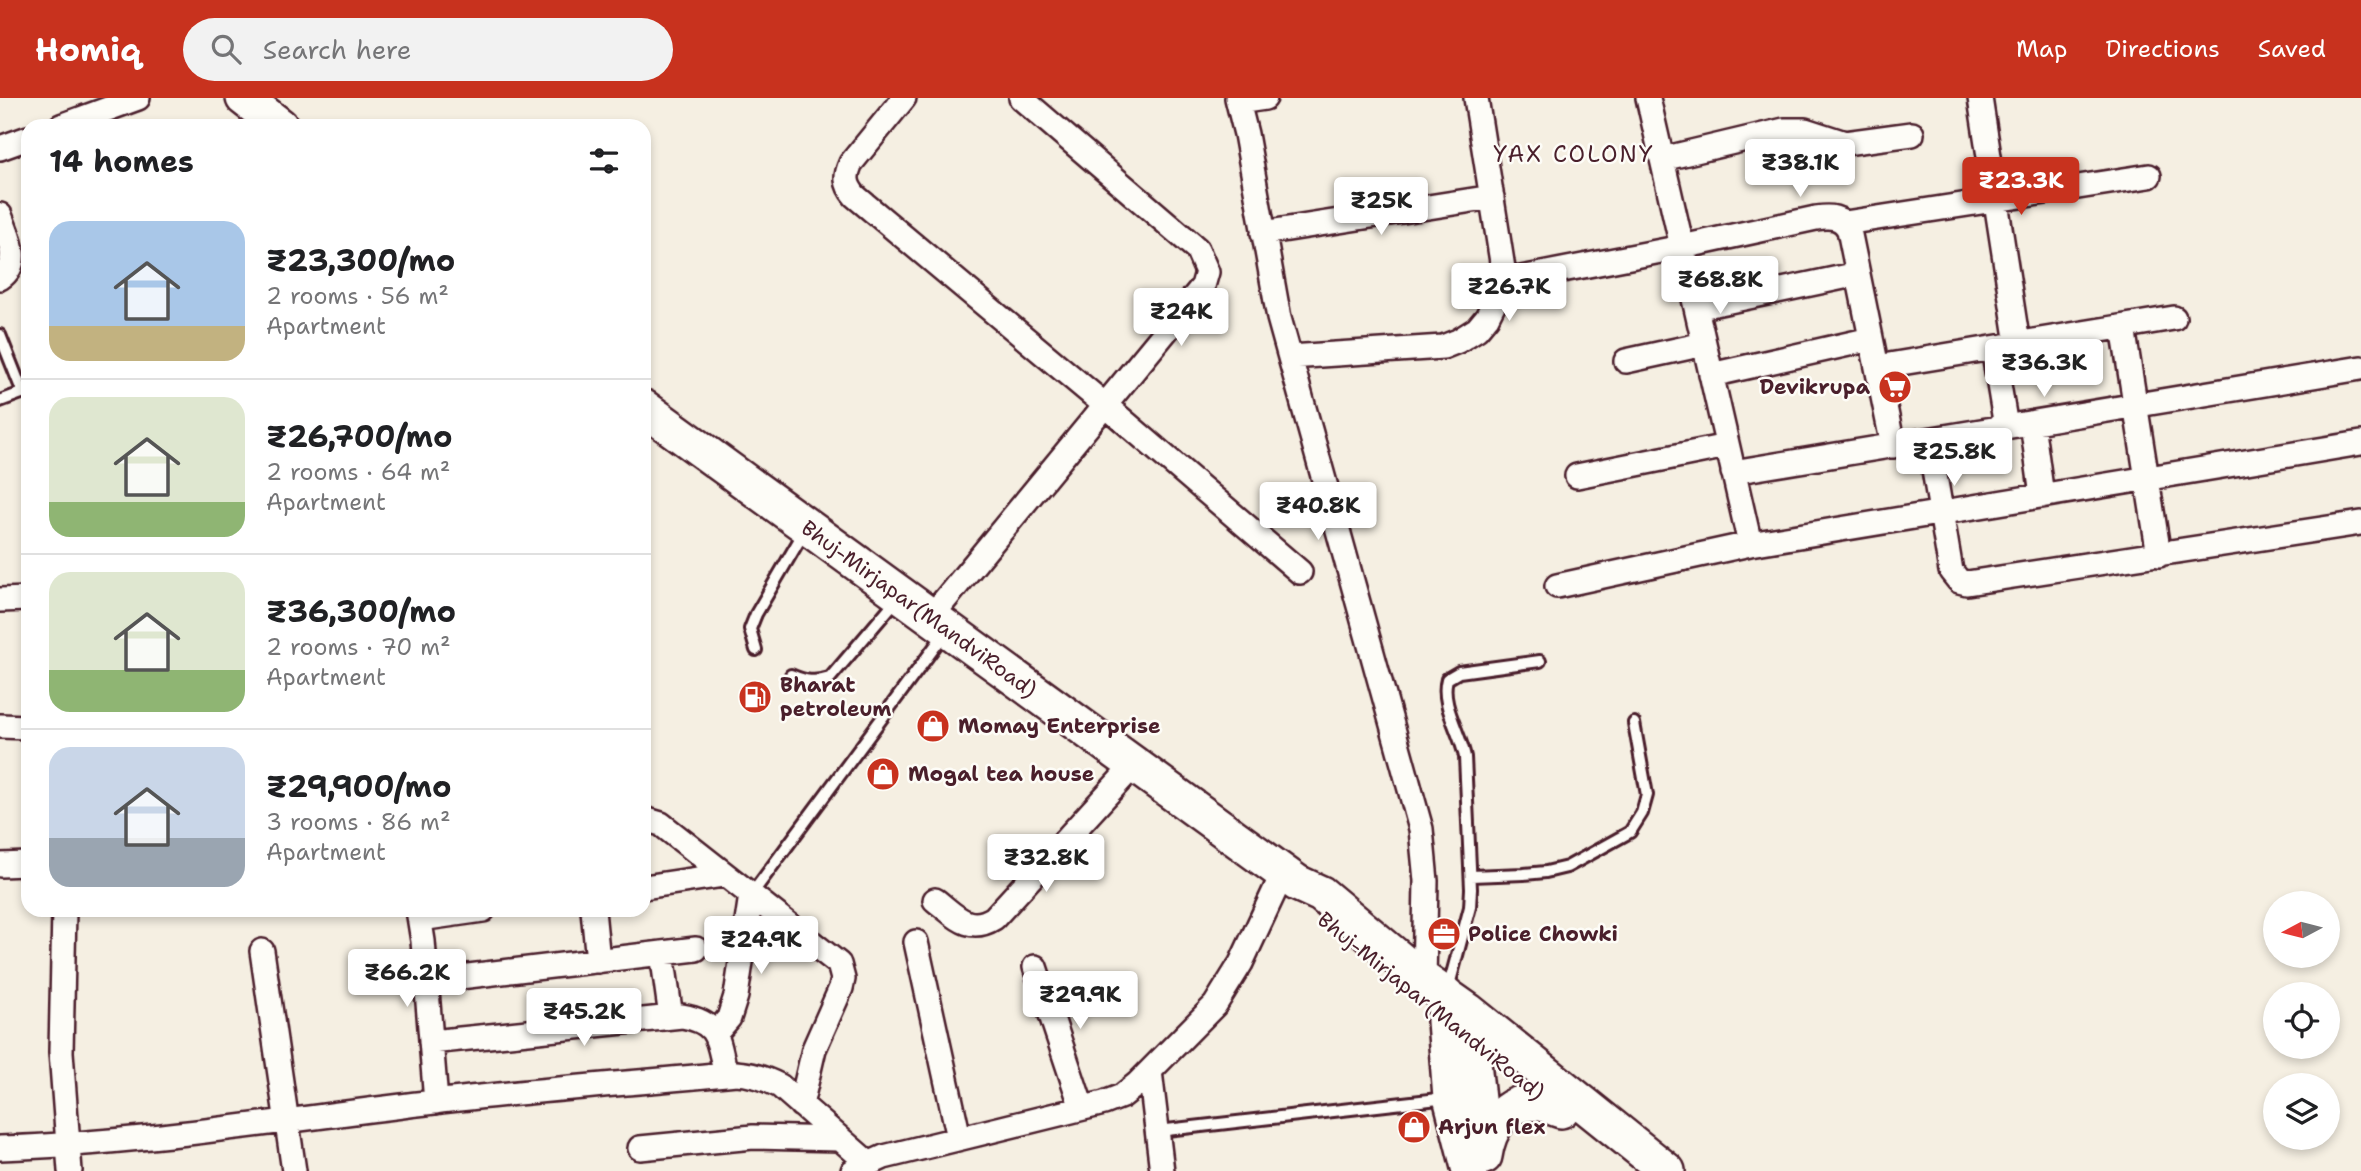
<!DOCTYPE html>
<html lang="en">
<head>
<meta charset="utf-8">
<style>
  :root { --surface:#fff; --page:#f2f2f2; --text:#202124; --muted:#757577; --line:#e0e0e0; --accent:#c8321e }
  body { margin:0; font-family:"Shantell Sans",sans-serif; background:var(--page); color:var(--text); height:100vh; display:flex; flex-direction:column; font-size:26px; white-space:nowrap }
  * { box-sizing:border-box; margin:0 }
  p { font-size:23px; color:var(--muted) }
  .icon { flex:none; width:38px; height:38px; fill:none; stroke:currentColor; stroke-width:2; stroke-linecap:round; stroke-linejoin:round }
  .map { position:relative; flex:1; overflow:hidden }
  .panel { position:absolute; left:21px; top:21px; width:630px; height:798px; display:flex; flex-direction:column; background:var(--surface); border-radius:21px; box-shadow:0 4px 10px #0003 }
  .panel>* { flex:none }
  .needle { width:46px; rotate:263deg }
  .tools { position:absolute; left:2263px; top:793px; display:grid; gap:14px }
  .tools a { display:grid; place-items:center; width:77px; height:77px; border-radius:50%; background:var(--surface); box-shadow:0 4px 10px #0003; font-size:35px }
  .price { position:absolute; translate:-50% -60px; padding:0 16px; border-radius:7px; background:#fff; color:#222; font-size:23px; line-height:46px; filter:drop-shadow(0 2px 4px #0008) }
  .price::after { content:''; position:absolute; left:50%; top:42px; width:21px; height:16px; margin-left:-10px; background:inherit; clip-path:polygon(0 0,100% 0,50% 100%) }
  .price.on { background:var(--accent); color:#fff }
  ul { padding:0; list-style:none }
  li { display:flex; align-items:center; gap:21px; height:175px; padding:0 28px }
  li+li { border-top:2px solid var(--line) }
  li span { display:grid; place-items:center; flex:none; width:196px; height:140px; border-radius:21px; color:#555 }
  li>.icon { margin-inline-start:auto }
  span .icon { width:84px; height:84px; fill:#fffc; stroke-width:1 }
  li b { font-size:30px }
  h2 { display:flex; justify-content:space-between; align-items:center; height:84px; padding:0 28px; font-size:30px }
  header { display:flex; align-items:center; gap:42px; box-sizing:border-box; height:98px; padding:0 35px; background:var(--accent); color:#fff }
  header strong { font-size:33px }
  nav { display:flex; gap:38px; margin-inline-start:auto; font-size:24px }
  .search { width:490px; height:63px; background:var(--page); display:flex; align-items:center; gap:18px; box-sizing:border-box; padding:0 24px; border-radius:38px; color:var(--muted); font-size:26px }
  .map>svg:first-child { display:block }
</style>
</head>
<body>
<header>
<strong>Homiq</strong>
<div class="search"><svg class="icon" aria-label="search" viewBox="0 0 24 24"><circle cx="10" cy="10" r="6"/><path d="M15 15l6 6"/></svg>Search here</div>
<nav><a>Map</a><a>Directions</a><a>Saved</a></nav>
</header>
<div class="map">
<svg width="2361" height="1073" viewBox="0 0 2361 1073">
  <rect width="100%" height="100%" fill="#f5efe2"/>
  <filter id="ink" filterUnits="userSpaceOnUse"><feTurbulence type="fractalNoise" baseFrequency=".0143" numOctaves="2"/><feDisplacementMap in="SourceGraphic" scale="14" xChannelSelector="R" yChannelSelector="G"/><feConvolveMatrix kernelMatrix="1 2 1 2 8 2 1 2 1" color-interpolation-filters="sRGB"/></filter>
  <g filter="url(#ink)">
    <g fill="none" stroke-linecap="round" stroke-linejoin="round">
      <defs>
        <path id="lane" d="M0 237 23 295
          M0 303 27 293
          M756 552 750 531 756 516 804 434
          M791 577C805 583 814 585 830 580L898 500
          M1471 778 1524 776 1546 774 1567 769 1630 734 1642 715 1647 697 1634 625
          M751 797 945 535
          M1448 891 1470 809 1471 791 1465 659C1460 634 1440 606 1447 581L1459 574 1540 563
          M1158 1033 1447 1000"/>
        <path id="street" d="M904 0 851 65C845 78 845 86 855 98L1105 307 1300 474
          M1237 0 1246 36 1279 220 1421 731 1426 783 1424 882
          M1648 0 1750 446
          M1980 0 2018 246
          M1238 4 1265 0
          M61 28 138 0
          M0 50 28 40
          M1662 61 1784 32H1805L1845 45 1912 36
          M0 117C8 139 23 164 0 180
          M1845 125 2149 78
          M1263 135 1492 99
          M1505 183 1682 149 1816 120C1830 118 1842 118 1849 132L1893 348
          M1696 210 1858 176
          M2123 229 2159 457
          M1993 250 2006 329
          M1290 259 1443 249 1458 243 1477 231 1487 219 1505 183 1476 0
          M1626 263 1704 246
          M1877 269 2174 220
          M1711 277 1871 241
          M2032 325 2042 398
          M1929 342 1951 473 1959 483 1967 485 2361 425
          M1733 374 2361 270
          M1577 378 1727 348
          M1557 488 1750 446 2361 345
          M0 502 28 501
          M930 520 1203 188 1207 174 1197 151 1021 0
          M0 628 28 629
          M644 721 661 726 839 866 843 881 841 890 814 951 801 1007
          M0 767 28 766
          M644 789 724 777
          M935 802C955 817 968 836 994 820L1134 667
          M64 812 61 954 70 1073
          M418 812 423 843 436 1004
          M593 812 598 863
          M420 821 483 812
          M916 844 959 1040
          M262 853 294 1073
          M662 855 671 919
          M1035 869 1082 1010
          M426 883 696 851
          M716 935 729 920 736 898 751 797
          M431 944 682 918C721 925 717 942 726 976
          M1150 973 1162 1073
          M0 1050C145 1045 290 1021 434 1004 534 992 635 985 736 975 753 976 765 980 780 988L868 1065
          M640 1050 753 1039 839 1041
          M853 1073 884 1059 1104 1005 1122 998 1137 986 1215 907 1241 865 1283 775"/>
        <path id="primary" d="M244 0 280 28
          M644 310 1297 785 1321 796 1424 882 1468 913 1667 1073
          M1446 897 1445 923 1451 999 1470 1073
          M1469 927 1482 1048
          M1484 1058C1488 1030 1506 1000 1539 1005 1546 1005 1554 1010 1561 1012"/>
      </defs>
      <!-- lane casing -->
      <use href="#lane" stroke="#4a1f2b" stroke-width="16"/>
      <!-- street casing -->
      <use href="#street" stroke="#4a1f2b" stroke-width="28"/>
      <!-- primary casing -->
      <use href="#primary" stroke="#4a1f2b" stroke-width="40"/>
      <!-- lane -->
      <use href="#lane" stroke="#fdfcf7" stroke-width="10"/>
      <!-- street -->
      <use href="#street" stroke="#fdfcf7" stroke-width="23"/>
      <!-- primary -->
      <use href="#primary" stroke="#fdfcf7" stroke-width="35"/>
    </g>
  </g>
  <!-- icons -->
  <defs>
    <symbol id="supermarket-disc" viewBox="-11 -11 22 22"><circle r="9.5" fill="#c8321e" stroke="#fdfcf7"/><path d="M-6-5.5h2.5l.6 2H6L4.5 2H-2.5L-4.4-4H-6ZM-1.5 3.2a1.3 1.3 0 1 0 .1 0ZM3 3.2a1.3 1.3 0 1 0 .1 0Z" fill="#fff"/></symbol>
    <symbol id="fuel-disc" viewBox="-11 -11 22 22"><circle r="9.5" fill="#c8321e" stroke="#fdfcf7"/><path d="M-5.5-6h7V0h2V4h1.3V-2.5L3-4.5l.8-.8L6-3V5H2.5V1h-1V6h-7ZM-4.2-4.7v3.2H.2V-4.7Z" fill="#fff"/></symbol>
    <symbol id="shop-disc" viewBox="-11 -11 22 22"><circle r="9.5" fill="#c8321e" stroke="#fdfcf7"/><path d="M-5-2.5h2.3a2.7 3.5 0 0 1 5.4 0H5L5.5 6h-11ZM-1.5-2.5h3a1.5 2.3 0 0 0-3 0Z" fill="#fff"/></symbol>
    <symbol id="office-disc" viewBox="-11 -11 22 22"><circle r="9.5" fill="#c8321e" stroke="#fdfcf7"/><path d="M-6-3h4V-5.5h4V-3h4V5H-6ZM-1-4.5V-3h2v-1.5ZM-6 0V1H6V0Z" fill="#fff"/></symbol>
  </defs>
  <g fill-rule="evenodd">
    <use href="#supermarket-disc" x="1876" y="270" width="38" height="38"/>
    <use href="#fuel-disc" x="736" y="580" width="38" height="38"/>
    <use href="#shop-disc" x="914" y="609" width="38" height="38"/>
    <use href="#shop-disc" x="864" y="657" width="38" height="38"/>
    <use href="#office-disc" x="1425" y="817" width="38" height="38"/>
    <use href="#shop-disc" x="1395" y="1010" width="38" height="38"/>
  </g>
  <g text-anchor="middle" stroke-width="5" stroke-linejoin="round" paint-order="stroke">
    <!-- poi labels -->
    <g font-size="21" font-weight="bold" fill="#4a1f2b" stroke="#fdfcf7" text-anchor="start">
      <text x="1870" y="296" text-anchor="end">Devikrupa</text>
      <text x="780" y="594">Bharat<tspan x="780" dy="24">petroleum</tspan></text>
      <text x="958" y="635">Momay Enterprise</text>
      <text x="908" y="683">Mogal tea house</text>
      <text x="1468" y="843">Police Chowki</text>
      <text x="1438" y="1036">Arjun flex</text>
    </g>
    <!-- street labels -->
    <g font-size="21" fill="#4a1f2b" stroke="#fdfcf7">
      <text transform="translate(919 511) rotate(36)" y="7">Bhuj-Mirjapar(MandviRoad)</text>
      <text transform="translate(1431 908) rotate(39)" y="7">Bhuj-Mirjapar(MandviRoad)</text>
    </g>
    <!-- neighbourhood labels -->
    <g font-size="23" letter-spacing="2" fill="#4a1f2b" stroke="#fdfcf7">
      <text x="1574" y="64">YAX COLONY</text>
    </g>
  </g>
</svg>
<div class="tools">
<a><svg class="needle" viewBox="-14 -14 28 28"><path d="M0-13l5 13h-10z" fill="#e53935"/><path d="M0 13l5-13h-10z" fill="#757577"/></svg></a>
<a><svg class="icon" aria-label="locate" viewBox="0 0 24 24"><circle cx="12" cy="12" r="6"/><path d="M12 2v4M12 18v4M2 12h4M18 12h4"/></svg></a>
<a><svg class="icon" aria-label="layers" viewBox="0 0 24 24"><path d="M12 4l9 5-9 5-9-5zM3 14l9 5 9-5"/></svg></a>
</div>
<b class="price" style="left:1800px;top:101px">₹38.1K</b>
<b class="price on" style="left:2021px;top:119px">₹23.3K</b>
<b class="price" style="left:1381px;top:139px">₹25K</b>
<b class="price" style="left:1720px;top:218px">₹68.8K</b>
<b class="price" style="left:1509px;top:225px">₹26.7K</b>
<b class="price" style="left:1181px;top:250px">₹24K</b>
<b class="price" style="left:2044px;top:301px">₹36.3K</b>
<b class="price" style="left:1954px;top:390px">₹25.8K</b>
<b class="price" style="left:1318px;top:444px">₹40.8K</b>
<b class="price" style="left:1046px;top:796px">₹32.8K</b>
<b class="price" style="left:761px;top:878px">₹24.9K</b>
<b class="price" style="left:407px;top:911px">₹66.2K</b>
<b class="price" style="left:1080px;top:933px">₹29.9K</b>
<b class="price" style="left:584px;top:950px">₹45.2K</b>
<section class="panel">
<h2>14 homes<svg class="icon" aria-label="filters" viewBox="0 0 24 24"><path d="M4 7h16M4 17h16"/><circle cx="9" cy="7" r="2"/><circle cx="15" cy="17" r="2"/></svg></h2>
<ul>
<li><span style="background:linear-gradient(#a9c7e8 75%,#c2b280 0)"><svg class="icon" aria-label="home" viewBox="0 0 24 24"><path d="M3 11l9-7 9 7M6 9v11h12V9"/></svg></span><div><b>₹23,300/mo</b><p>2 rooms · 56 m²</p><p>Apartment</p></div></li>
<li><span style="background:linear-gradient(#dfe7d0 75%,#8fb573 0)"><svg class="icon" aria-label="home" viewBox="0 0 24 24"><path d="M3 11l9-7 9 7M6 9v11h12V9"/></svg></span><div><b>₹26,700/mo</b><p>2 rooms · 64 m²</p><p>Apartment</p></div></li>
<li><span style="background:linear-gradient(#dfe7d0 70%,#8fb573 0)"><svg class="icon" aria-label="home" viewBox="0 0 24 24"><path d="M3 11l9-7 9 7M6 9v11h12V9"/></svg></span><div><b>₹36,300/mo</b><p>2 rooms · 70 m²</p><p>Apartment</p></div></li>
<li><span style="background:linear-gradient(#c9d6e8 65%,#9aa5b1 0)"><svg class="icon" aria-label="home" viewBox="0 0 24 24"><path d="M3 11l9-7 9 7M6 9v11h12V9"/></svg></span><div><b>₹29,900/mo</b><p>3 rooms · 86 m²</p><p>Apartment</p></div></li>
</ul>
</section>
</div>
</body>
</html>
